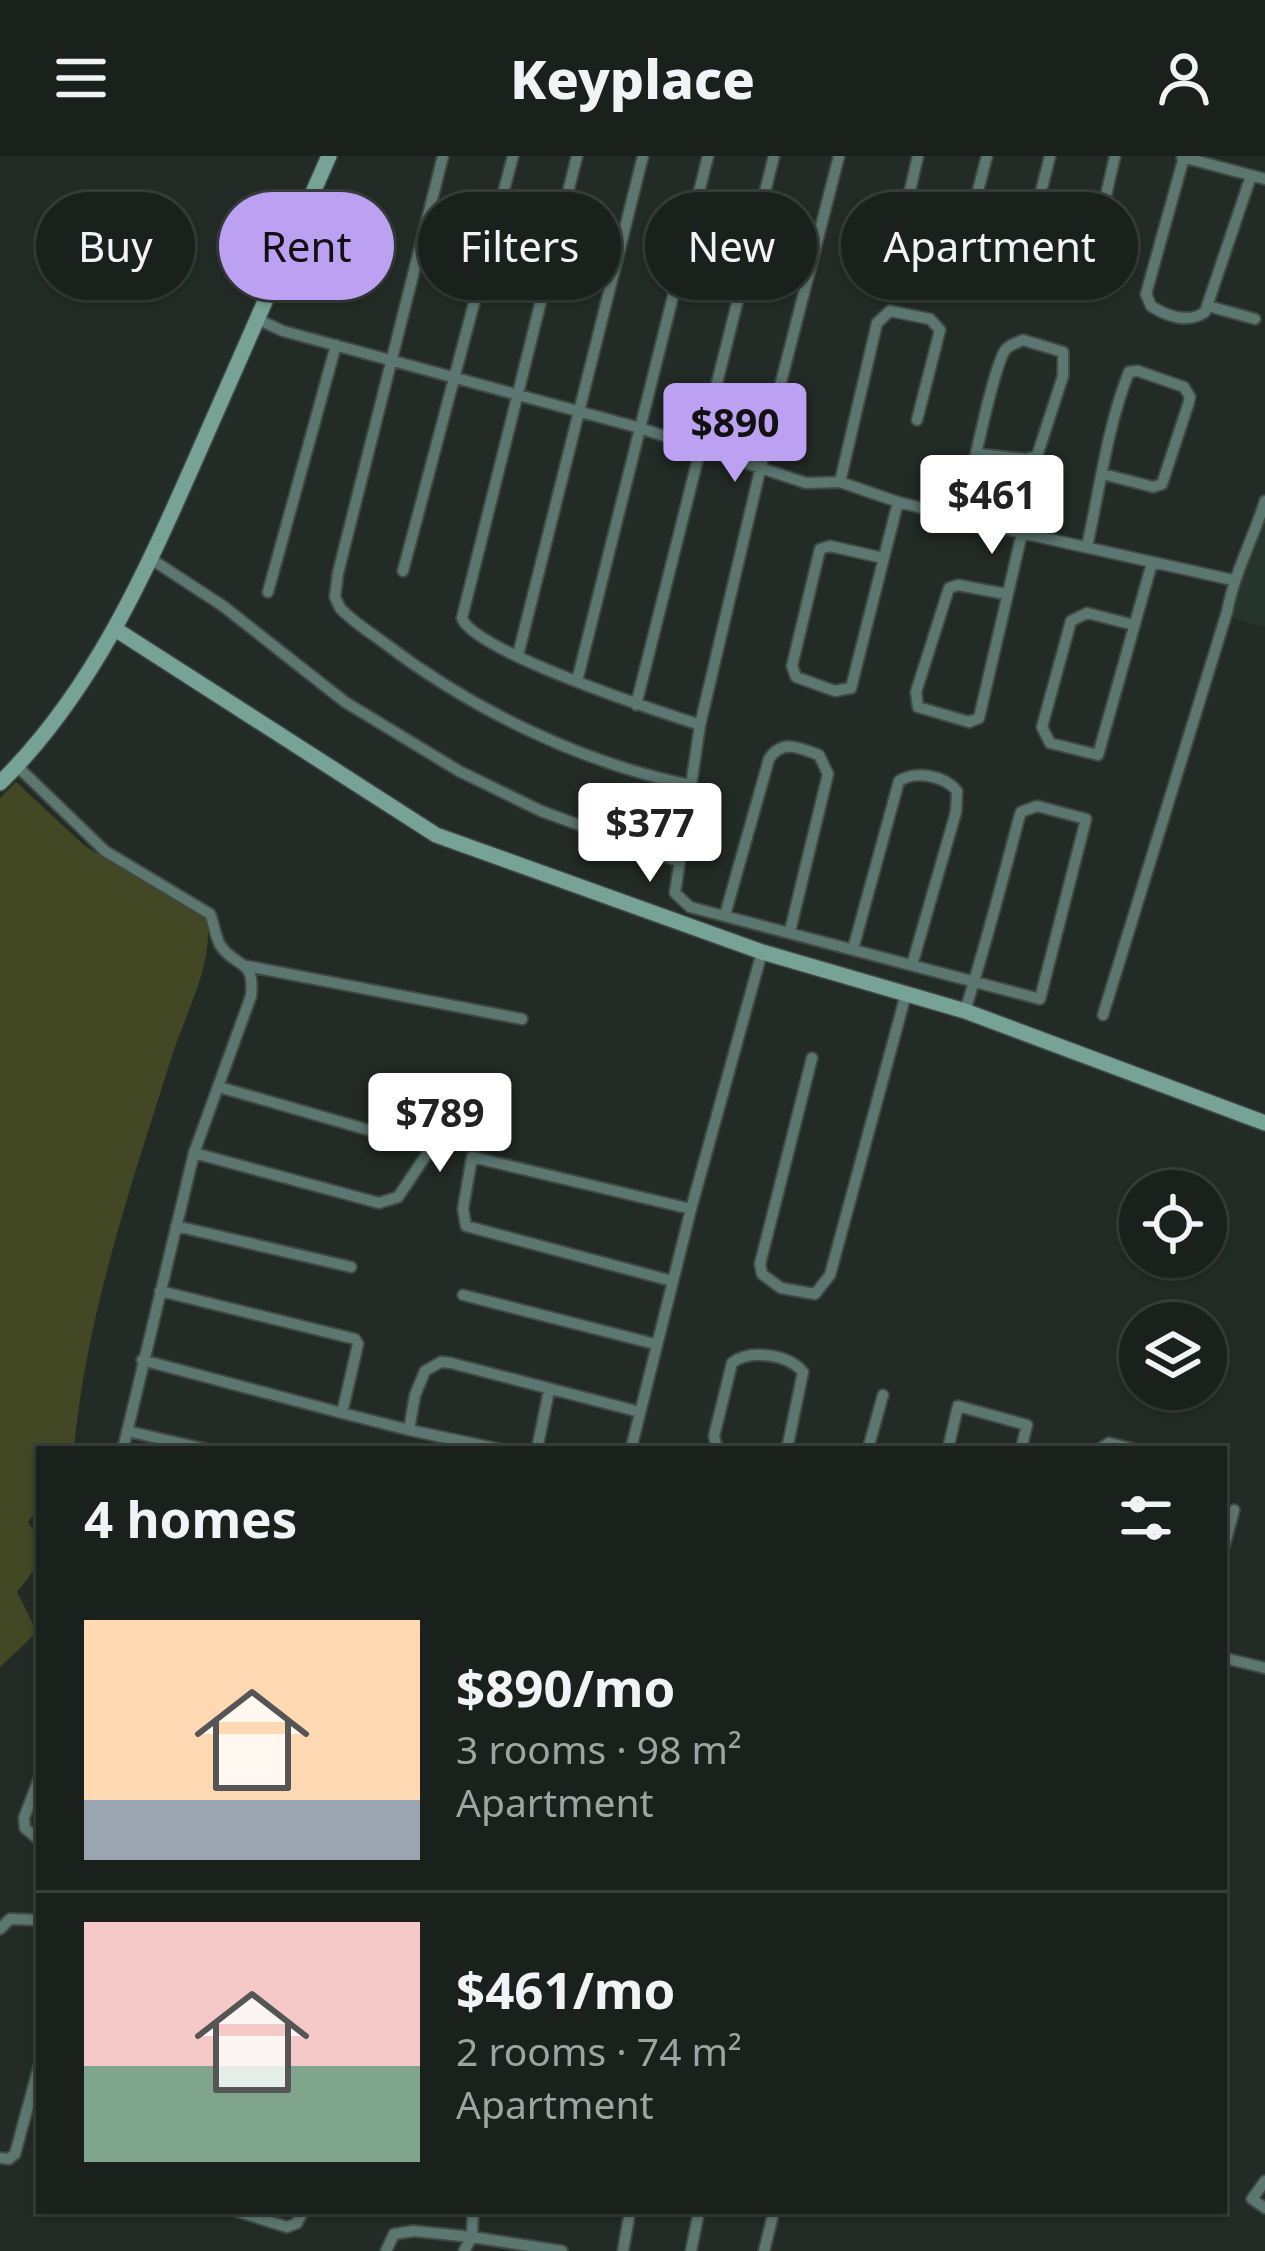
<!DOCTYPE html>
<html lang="en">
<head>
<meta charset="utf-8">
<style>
  :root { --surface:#1a201c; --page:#272d29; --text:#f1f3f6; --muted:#9fa3a3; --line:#383e3b; --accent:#bca0f2 }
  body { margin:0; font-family:"Noto Sans",sans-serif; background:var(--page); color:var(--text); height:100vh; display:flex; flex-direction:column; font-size:45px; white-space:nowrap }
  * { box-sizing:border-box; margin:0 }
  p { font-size:39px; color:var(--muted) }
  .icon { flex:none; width:66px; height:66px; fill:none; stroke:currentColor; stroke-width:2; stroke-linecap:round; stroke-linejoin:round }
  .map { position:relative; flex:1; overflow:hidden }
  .drawer { position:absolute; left:36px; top:1290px; width:1191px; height:768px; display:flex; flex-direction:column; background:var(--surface); border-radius:0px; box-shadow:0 3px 9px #0004,0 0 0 3px var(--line) }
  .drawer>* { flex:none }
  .guide { position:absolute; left:36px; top:36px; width:1194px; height:108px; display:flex; gap:24px }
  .fabs { position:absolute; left:1119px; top:1014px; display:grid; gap:24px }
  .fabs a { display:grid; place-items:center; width:108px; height:108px; border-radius:50%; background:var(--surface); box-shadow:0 3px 9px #0004,0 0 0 3px var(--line); font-size:60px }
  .price { position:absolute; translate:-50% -102px; padding:0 27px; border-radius:12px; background:#fff; color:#222; font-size:39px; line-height:78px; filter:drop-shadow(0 3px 6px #0008) }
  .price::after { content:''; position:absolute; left:50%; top:72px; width:36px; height:27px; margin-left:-18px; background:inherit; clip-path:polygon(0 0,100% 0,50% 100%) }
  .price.active { background:var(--accent); color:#111 }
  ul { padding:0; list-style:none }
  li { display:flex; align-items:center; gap:36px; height:300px; padding:0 48px }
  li+li { border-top:3px solid var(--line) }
  li span { display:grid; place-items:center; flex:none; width:336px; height:240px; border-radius:0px; color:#555 }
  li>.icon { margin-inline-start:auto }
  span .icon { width:144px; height:144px; fill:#fffc; stroke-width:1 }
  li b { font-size:51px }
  h2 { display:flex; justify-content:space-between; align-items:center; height:144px; padding:0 48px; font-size:51px }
  .pill { padding:0 42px; border-radius:54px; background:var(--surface); box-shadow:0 3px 9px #0004,0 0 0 3px var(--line); font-size:42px; line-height:108px }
  .pill.active { background:var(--accent); color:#111 }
  header { display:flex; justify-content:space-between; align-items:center; height:156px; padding:0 48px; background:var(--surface); font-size:54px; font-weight:800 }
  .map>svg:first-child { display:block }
</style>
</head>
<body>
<header><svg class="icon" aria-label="menu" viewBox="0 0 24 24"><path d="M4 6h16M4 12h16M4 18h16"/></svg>Keyplace<svg class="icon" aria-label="person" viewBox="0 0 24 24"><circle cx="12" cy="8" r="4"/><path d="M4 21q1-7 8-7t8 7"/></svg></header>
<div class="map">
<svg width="1265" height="2095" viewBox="0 0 1265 2095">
  <rect width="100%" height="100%" fill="#222b25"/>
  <!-- built -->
  <path fill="#26352b" d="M1265 353V471L1229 461Z"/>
  <!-- green -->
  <path fill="#414823" d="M16 626 85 690 207 763C214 809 184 860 171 903 131 1030 86 1160 74 1293H39V1352L28 1366C50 1397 38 1410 17 1436L37 1476 0 1511V642Z"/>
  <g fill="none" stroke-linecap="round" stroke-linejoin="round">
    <defs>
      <path id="street" d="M443 0 338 417 335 441 340 452C352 465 368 475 383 486 471 553 581 607 690 629
        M577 0 462 462C473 495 660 556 700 569
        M839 0 778 238 700 569 675 737 690 751 1040 843 1086 663 1037 650 1021 656 1019 662C1002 727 985 791 965 855
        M918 0 899 82 913 95 950 104 962 96 987 0
        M1050 0 1022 111C1033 129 1065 137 1084 128L1087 122 1115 0
        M1182 1 1265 23
        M1184 1 1146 138 1151 150C1166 160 1189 168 1205 156L1251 20
        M1208 150 1255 163
        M257 163 283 175 640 272 806 327 840 326 898 346 1022 377 1233 424
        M840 326 877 167 890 155 930 163 940 174 917 264
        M962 361C969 333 993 208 1006 193 1011 188 1016 187 1023 184L1063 196V220L1037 300 1026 303 978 298
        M1087 390C1100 333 1107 271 1129 216L1138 215 1184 231 1190 241 1188 249 1162 328 1153 331 1103 318
        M883 402 830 390 820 393 792 510 796 521 835 535 851 532 898 346
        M151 403 223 450 345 546 459 615 541 655 678 705
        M403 415 513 0
        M268 436 336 189
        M1006 438 958 429 949 432 916 536 918 551 969 566 979 562 1022 377
        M1134 469 1087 457 1071 465 1042 571 1050 587 1098 599 1152 407
        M518 499 643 0
        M577 525 708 0
        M636 549 774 0
        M17 610 105 695 210 758C214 767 215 780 220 789 236 813 255 801 251 840L194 997 123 1293
        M725 759 769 603C782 582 800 592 819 599L828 618 790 775
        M853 793 899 625C916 614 945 620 957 635L956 656 912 809
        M247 810 522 863
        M1103 859 1227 456C1234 418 1253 383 1265 345
        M812 902 760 1108 762 1118 781 1132 815 1138 830 1119 906 838
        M194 997 379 1047 398 1041 431 992 219 931
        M176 1070 351 1111
        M672 1125 466 1070 463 1053 472 1001 691 1053
        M463 1139 655 1188
        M142 1204 342 1257 358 1188 355 1183 160 1135
        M342 1257 409 1274
        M127 1275 205 1293
        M499 1293 409 1274 415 1239 425 1215 441 1206 451 1207 640 1256
        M537 1293 549 1235
        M631 1293 691 1053 762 796
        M717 1293 714 1280 732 1207C750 1193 788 1198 803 1216L787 1293
        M868 1293 883 1239
        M948 1293 958 1250 1027 1269 1021 1293
        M1100 1293 1109 1287 1133 1293
        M1224 1391 1234 1354
        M1224 1502 1265 1512
        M39 1623 24 1662 25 1672 39 1684
        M0 1773 10 1763 39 1764
        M0 2002 9 2003 15 1998 39 1910
        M1265 2025 1252 2043 1265 2052
        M236 2055 287 2071 297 2067 303 2055
        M473 2055 472 2081 562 2095
        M386 2095 394 2078 414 2075 472 2081 464 2095
        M623 2095 630 2055
        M691 2095 699 2055
        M764 2095 774 2055"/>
      <path id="secondary" d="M115 473 436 679 762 796 965 855 1265 967
        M0 627C97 532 150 406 204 284 246 189 287 95 329 0"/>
    </defs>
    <!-- street casing -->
    <use href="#street" stroke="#404943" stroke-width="14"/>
    <!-- secondary casing -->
    <use href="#secondary" stroke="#404943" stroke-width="18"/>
    <!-- street -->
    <use href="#street" stroke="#5b776f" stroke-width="10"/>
    <!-- secondary -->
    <use href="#secondary" stroke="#77a397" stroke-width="15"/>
  </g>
</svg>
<div class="fabs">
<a><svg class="icon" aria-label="locate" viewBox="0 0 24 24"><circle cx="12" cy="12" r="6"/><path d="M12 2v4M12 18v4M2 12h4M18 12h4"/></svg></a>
<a><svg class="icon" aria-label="layers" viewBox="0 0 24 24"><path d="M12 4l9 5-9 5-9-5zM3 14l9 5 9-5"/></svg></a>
</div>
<b class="price active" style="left:735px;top:329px">$890</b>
<b class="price" style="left:992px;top:401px">$461</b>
<b class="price" style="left:650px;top:729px">$377</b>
<b class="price" style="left:440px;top:1019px">$789</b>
<div class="guide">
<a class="pill">Buy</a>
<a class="pill active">Rent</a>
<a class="pill">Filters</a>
<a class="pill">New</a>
<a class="pill">Apartment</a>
</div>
<section class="drawer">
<h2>4 homes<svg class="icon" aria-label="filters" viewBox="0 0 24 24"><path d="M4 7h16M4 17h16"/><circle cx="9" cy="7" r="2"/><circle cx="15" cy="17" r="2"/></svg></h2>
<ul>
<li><span style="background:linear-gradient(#ffd9b3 75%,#9aa5b1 0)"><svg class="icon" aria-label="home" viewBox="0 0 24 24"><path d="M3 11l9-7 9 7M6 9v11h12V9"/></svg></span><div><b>$890/mo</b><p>3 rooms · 98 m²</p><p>Apartment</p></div></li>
<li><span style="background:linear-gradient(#f6c9c9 60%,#7fa58c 0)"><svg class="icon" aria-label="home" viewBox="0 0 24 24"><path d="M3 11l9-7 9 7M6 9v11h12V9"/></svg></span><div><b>$461/mo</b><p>2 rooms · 74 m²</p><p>Apartment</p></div></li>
</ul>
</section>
</div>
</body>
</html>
